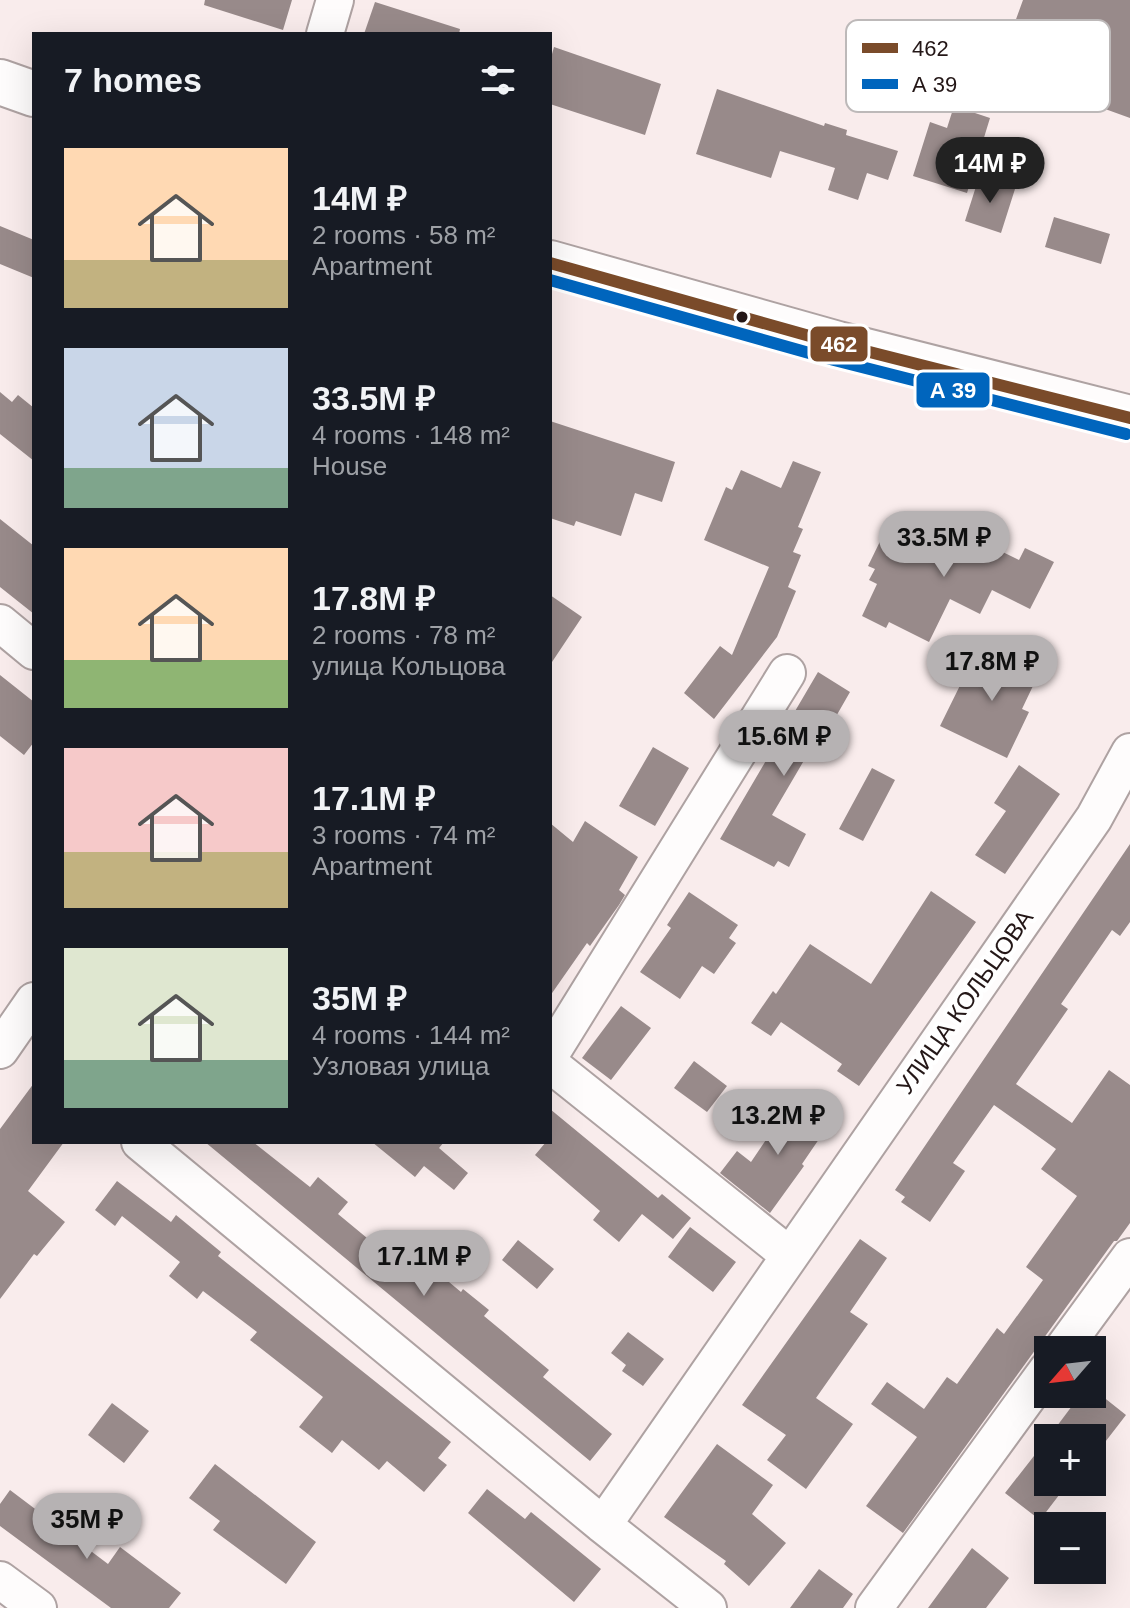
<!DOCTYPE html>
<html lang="en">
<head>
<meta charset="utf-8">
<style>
  :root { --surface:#171b24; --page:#242831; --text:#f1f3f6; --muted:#9ea1a6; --accent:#b6b2b3 }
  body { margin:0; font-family:Helvetica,sans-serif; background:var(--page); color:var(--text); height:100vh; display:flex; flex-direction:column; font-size:30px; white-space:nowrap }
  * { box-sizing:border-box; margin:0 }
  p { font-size:26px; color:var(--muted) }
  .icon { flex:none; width:44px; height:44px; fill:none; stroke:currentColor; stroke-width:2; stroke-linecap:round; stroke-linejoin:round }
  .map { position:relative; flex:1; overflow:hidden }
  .side { position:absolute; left:32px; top:32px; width:520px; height:1112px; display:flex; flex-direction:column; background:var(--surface); border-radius:0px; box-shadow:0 8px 32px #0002 }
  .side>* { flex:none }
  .needle { width:52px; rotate:242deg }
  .controls { position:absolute; left:1034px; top:1336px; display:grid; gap:16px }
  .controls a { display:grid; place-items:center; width:72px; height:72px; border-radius:0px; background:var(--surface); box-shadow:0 8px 32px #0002; font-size:40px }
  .price { position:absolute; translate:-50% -68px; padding:0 18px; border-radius:28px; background:var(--accent); color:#111; font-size:26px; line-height:52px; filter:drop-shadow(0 2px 4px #0008) }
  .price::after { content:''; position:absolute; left:50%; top:48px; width:24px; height:18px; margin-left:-12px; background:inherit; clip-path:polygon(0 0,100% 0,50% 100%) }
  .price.current { background:#222; color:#fff }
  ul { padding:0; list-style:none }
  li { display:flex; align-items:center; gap:24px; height:200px; padding:0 32px }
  li span { display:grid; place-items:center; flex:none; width:224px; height:160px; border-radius:0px; color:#555 }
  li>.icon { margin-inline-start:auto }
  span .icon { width:96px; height:96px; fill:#fffc; stroke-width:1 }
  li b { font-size:34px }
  h2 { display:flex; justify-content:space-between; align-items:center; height:96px; padding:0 32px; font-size:34px }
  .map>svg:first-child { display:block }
</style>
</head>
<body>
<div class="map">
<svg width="1130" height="1608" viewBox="0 0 1130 1608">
  <rect width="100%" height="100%" fill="#f9ecec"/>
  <!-- building -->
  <path fill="#988a8a" d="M205 0H292L283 30 204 5Z
    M1023 0H1130V118L1083 101 1101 53 1015 22Z
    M375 2 460 29 459 34H364Z
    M554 47 661 84 645 135 550 104V61Z
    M717 89 824 126 825 123 847 130 846 135 898 151 888 180 867 173 858 200 828 190 835 168 780 151 771 178 696 154Z
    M954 106 990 118 967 193 913 176 930 122 947 128Z
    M979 177 1015 189 1001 233 965 221Z
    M1054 217 1110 234 1101 264 1045 247Z
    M0 226 34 240V278L0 264Z
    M0 392 12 402 18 395 34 408V461L0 434Z
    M550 421 675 462 662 502 635 493 621 536 576 521 574 526 550 518Z
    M793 461 821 472 798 527 803 529 793 552 801 555 788 587 796 591 777 637 714 719 684 693 720 646 732 655 769 567 704 540 726 487 732 490 741 470 781 488Z
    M0 519 34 546V614L0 587Z
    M891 519 961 554 970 536 1019 560 1025 548 1054 562 1030 609 992 590 980 614 950 599 929 642 889 622 886 628 862 616 877 584 869 580 875 569 868 566Z
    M550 595 582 617 550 665Z
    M978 649 1013 667 1017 658 1041 669 1022 709 1029 712 1007 758 940 726Z
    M818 672 850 692 811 760 806 757 772 815 806 834 789 867 778 861 774 867 720 839Z
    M0 675 34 702V742L24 755 0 736Z
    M653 747 689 768 655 826 619 806Z
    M1019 765 1060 794 1005 874 975 855 1006 811 994 803Z
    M872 768 895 780 863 841 839 829Z
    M585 821 638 857 619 890 625 895 619 905 590 946 587 943 550 996V823L573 842Z
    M1130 844V922L1120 936 1112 930 1061 1004 1068 1009 1016 1084 1072 1123 1109 1070 1130 1085V1223L1117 1241H1114L903 1533 866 1506 917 1437 871 1404 887 1382 924 1409 947 1377 957 1384 997 1328 1004 1334 1043 1280 1026 1267 1077 1196 1041 1169 1056 1149 994 1105 953 1163 965 1171 930 1222 901 1202 905 1197 895 1190Z
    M931 891 976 922 859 1086 837 1071 842 1064 781 1022 771 1036 751 1023 773 991 776 994 810 944 871 984Z
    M689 892 738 925 729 938 736 943 714 974 702 966 680 999 640 972 671 928 667 925Z
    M621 1006 651 1028 611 1080 582 1058Z
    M694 1061 727 1086 707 1112 674 1088Z
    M34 1083V1142H64L28 1191 65 1222 37 1256 34 1254 0 1299V1129Z
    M794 1098 830 1123 802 1164 804 1166 770 1213 720 1173 737 1151 751 1162Z
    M550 1109 658 1198 662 1194 691 1218 673 1239 642 1214 619 1242 593 1220 600 1211 535 1155 546 1142H550Z
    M205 1142H253L310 1187 318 1177 348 1202 338 1214 419 1281 431 1267 461 1292 463 1289 489 1310 484 1316 549 1370 543 1377 612 1434 590 1461Z
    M372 1142H444L439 1148 468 1173 454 1190 424 1166 415 1177Z
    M117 1181 171 1222 176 1215 221 1252 218 1256 451 1442 438 1458 447 1465 424 1492 387 1461 379 1470 342 1440 332 1453 299 1427 323 1397 250 1340 257 1332 203 1291 197 1299 169 1276 180 1262 122 1216 115 1226 95 1210Z
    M690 1227 736 1262 713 1292 668 1257Z
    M860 1239 887 1258 850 1312 868 1324 816 1398 853 1424 806 1489 767 1460 786 1435 742 1405Z
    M518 1240 554 1269 537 1289 502 1260Z
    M628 1332 664 1359 643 1386 622 1371 626 1365 611 1353Z
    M1092 1388 1126 1415 1092 1459V1438H1048L1081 1394H1092Z
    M112 1403 149 1431 124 1463 88 1435Z
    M1048 1438V1482H1069L1040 1520 1005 1493Z
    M717 1444 773 1485 752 1514 786 1543 749 1586 724 1564 726 1561 664 1517Z
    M215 1464 316 1542 286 1584 213 1530 220 1521 189 1498Z
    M487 1489 525 1519 531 1512 601 1569 574 1602 468 1513Z
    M10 1490 108 1564 120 1547 181 1593 169 1608H111L0 1526V1504Z
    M972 1548 1009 1578 986 1608H928Z
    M819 1569 853 1594 843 1608H790Z"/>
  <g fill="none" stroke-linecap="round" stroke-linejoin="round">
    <defs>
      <path id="minor" d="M325 34 335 0
        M0 623 34 651
        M0 1050 34 1001
        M550 1055 787 673
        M550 1064 789 1255
        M140 1142 603 1525 708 1608
        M1062 1350 1130 1257
        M603 1525 1094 818 1130 752
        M0 1580 38 1608
        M874 1608 1048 1369"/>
      <path id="tertiary" d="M0 82 34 94
        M550 263 838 344 1130 418"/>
    </defs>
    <!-- minor casing -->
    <use href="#minor" stroke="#aea2a2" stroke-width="40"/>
    <!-- tertiary casing -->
    <use href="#tertiary" stroke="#aea2a2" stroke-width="48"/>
    <!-- minor -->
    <use href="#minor" stroke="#fefcfc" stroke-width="36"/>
    <!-- tertiary -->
    <use href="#tertiary" stroke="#fefcfc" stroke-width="44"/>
    <defs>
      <path id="bus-1" d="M550 263 838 344 1130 418"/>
      <path id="bus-2" d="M550 280 834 360 1126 434"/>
    </defs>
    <!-- bus-1 casing -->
    <use href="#bus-1" stroke="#fff" stroke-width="18"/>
    <!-- bus-2 casing -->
    <use href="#bus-2" stroke="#fff" stroke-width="18"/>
    <!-- bus-1 -->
    <use href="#bus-1" stroke="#7a4b2a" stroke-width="12"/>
    <!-- bus-2 -->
    <use href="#bus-2" stroke="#0065bd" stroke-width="12"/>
  </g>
  <!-- markers -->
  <circle fill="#241717" stroke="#fff" stroke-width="3" cx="742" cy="317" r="7"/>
  <g text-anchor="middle" stroke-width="8" stroke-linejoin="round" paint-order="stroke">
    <!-- street labels -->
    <g font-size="24" fill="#241717" stroke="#fff">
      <text transform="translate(965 1002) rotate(-55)" y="8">УЛИЦА КОЛЬЦОВА</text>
    </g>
  </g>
  <!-- legend -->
  <rect x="846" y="20" width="264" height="92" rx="12" fill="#fff" stroke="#bdb9b9" stroke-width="2"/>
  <rect x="862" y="43" width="36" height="10" fill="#7a4b2a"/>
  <rect x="862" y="79" width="36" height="10" fill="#0065bd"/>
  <g font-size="22" fill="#241717">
    <text x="912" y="56">462</text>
    <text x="912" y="92">А 39</text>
  </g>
  <g stroke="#fff" stroke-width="3">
    <rect x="809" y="325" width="60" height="38" rx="8" fill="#7a4b2a"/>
    <rect x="915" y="371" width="76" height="38" rx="8" fill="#0065bd"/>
  </g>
  <g font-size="22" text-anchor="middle" font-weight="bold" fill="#fff">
    <text x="839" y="352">462</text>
    <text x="953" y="398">А 39</text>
  </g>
</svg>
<div class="controls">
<a><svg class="needle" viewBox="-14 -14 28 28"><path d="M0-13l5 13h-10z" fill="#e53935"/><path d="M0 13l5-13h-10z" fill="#9ea1a6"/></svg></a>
<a>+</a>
<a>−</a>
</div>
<b class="price current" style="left:990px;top:205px">14M ₽</b>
<b class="price" style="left:944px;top:579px">33.5M ₽</b>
<b class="price" style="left:992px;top:703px">17.8M ₽</b>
<b class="price" style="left:784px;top:778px">15.6M ₽</b>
<b class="price" style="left:778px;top:1157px">13.2M ₽</b>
<b class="price" style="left:424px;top:1298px">17.1M ₽</b>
<b class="price" style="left:87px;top:1561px">35M ₽</b>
<section class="side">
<h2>7 homes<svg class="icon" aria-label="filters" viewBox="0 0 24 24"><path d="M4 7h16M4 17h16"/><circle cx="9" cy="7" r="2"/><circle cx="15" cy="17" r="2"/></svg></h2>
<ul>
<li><span style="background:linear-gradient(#ffd9b3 70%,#c2b280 0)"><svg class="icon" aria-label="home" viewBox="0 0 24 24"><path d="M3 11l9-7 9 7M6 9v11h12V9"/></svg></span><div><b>14M ₽</b><p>2 rooms · 58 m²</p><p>Apartment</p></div></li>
<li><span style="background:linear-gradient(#c9d6e8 75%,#7fa58c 0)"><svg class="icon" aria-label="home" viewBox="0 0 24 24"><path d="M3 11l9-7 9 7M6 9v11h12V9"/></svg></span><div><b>33.5M ₽</b><p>4 rooms · 148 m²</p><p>House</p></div></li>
<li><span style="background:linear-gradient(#ffd9b3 70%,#8fb573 0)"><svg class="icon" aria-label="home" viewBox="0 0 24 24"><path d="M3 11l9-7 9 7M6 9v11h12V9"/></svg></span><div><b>17.8M ₽</b><p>2 rooms · 78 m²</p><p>улица Кольцова</p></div></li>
<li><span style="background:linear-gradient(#f6c9c9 65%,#c2b280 0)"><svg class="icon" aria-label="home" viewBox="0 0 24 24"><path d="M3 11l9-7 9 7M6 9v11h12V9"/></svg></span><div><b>17.1M ₽</b><p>3 rooms · 74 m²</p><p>Apartment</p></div></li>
<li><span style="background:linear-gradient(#dfe7d0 70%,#7fa58c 0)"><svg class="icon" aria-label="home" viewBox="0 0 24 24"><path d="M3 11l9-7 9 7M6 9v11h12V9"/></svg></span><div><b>35M ₽</b><p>4 rooms · 144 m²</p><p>Узловая улица</p></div></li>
</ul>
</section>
</div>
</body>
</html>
